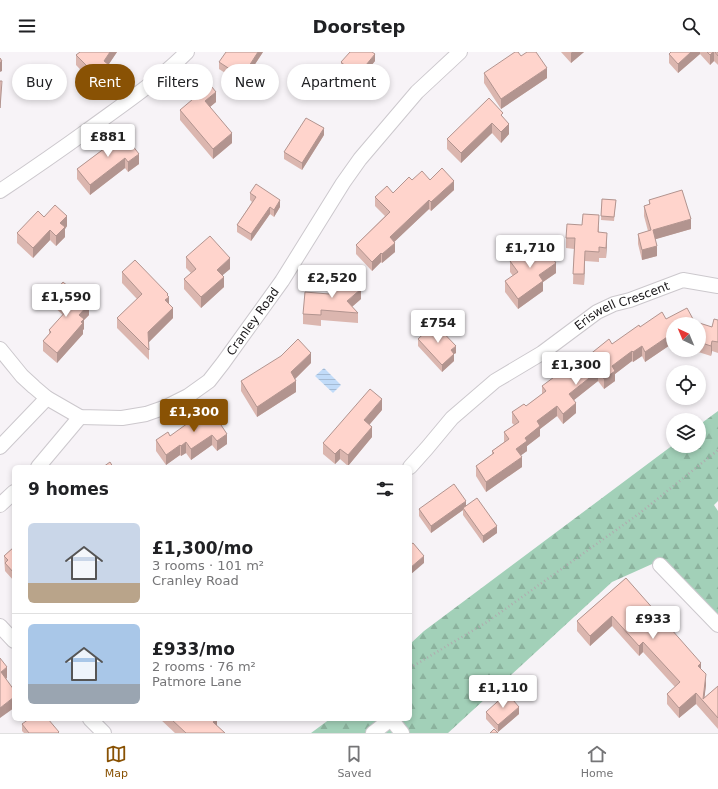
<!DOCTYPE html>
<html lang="en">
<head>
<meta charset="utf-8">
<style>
  :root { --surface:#fff; --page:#f6f6f6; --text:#202124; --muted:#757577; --line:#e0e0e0; --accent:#895204 }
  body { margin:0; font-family:"DejaVu Sans",sans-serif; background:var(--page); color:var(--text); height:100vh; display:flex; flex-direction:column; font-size:15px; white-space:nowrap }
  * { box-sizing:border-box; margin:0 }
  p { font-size:13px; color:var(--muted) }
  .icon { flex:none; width:22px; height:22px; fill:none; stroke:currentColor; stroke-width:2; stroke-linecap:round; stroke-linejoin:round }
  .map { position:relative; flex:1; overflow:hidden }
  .side { position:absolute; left:12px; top:413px; width:400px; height:256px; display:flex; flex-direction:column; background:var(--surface); border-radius:6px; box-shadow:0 2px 6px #0003 }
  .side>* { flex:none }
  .banner { position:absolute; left:12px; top:12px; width:400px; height:36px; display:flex; gap:8px }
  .needle { width:26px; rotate:316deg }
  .fabs { position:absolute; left:666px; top:265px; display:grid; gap:8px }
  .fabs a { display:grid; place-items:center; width:40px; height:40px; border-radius:50%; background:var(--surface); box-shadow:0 2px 6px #0003; font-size:20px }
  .price { position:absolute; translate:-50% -34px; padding:0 9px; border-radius:4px; background:#fff; color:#222; font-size:13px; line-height:26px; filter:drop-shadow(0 1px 2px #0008) }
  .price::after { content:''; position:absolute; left:50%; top:24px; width:12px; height:9px; margin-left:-6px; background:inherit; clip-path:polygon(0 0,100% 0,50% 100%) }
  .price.active { background:var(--accent); color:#fff }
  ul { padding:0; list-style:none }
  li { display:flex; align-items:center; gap:12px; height:100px; padding:0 16px }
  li+li { border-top:1px solid var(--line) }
  li span { display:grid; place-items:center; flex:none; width:112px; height:80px; border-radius:6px; color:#555 }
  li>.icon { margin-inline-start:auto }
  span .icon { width:48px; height:48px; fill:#fffc; stroke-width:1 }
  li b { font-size:17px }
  h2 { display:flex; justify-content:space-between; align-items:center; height:48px; padding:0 16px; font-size:17px }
  .chip { padding:0 14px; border-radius:18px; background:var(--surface); box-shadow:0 2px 6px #0003; font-size:14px; line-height:36px }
  .chip.active { background:var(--accent); color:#fff }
  header { display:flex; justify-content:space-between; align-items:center; height:52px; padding:0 16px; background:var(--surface); font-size:18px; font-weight:700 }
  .tab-bar { display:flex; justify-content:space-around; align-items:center; height:56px; border-top:1px solid var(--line); background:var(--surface); font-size:11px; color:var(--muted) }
  .tab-bar a { display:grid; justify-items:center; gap:2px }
  .tab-bar .active { color:var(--accent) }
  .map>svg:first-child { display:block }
</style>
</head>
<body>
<header><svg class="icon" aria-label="menu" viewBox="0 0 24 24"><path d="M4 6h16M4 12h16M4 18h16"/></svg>Doorstep<svg class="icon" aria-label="search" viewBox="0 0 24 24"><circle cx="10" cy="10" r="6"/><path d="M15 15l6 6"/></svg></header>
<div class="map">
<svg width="718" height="681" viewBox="0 0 718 681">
  <defs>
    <pattern id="forest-firs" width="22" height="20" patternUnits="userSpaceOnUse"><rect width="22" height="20" fill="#a2d0b8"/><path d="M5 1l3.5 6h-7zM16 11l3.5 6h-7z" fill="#8bb29d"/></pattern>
    <pattern id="water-rules" width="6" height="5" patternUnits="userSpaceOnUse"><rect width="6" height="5" fill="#c1dbf8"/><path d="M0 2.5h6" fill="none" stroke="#a5bbd4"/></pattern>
  </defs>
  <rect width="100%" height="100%" fill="#f7f3f7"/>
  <!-- forest -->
  <path fill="url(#forest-firs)" d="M718 359V449L714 453 718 459V568L661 508 612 530 448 681H311L330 667H410V592L424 579 673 393V394H699V373Z"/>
  <!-- water -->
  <path fill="url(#water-rules)" d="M324 316 341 333 333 341 315 324Z"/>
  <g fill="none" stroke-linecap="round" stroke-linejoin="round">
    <defs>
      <g id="street">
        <path d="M0 139C30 119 59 99 88 78 122 53 157 30 187 0"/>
        <path id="s1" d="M0 297 22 324 34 335 47 346 80 365 122 366 146 362 166 355 188 344 209 329 223 311 282 229 343 131 360 107 417 40 460 0"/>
        <path d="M0 395 47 346"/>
        <path d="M38 415 80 365"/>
        <path id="s2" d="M410 415 427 396 452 366 495 329 542 301 597 260 614 252 630 248 683 228 718 234"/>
        <path d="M0 453 14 440"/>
        <path d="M660 513 718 573"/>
        <path d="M0 574 14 589"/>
        <path d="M90 667 104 681"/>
        <path d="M391 667 402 681"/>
        <path d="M373 681 391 667"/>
      </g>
    </defs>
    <!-- street casing -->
    <use href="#street" stroke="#ccc8cd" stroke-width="16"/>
    <!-- path -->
    <path stroke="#afacaf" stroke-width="2.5" stroke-dasharray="1 3" stroke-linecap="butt" d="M410 616 487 570 640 461 718 398"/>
    <!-- street -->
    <use href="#street" stroke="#fff" stroke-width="14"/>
  </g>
  <!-- wall -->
  <path fill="#dbb6af" d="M80 0H117L108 13 109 24 97 35 76 13V3Z
    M263 0 242 32 219 17V10Z
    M561 0H584L571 11Z
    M671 0H718V13L714 9 710 13 700 2 678 21 669 11V2Z
    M375 9 357 31 341 17V10Z
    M484 21 547 26 501 57 484 31Z
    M192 34 216 50 210 55 232 91 213 107 180 68V58L194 47 192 44Z
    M503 65 509 82 501 91 492 81 461 111 447 97V87Z
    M324 83 302 118 284 107V100Z
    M109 84 139 112 128 120 125 116 90 143 77 127V117L109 93Z
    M412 128H430L454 138 431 159 429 157 394 190 395 200 382 211 381 210 372 219 356 202V193L385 164 375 154V145L393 141Z
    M250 141 280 155 274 165 270 162 251 189 237 180V173L252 150 250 148Z
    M602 147 616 148 614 169 601 168Z
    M649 148 691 177 655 187 657 204 642 208 638 192V182L648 179 644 164V154L649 153Z
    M44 165 67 174 65 177V185L56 194 50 188 33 206 17 191V181Z
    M599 174V180L607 191 606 206H599V210L585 209 584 233 573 232 574 197 566 196V186Z
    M186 205 230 217 222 223 224 235 201 256 184 237V227L191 221 186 216Z
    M510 209 556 221 543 230V239L518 257 505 240V229L513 224 510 220Z
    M122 220 168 244 169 252 173 266 149 290V308L117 276V266L137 247 122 231Z
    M52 243 89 263 84 268V277L83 278V282L57 311 43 299V289L49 282V278L63 263 52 253Z
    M361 247 352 255 358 261V271L321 268V274L303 272V262Z
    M666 267 693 270 712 275 718 268V301L712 299 711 304 692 298H699V272H673V291L645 310 642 304 633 310 632 309 615 322V329L604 337 598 329 574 348 576 361 563 372 557 364 540 377V384L527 394V399L521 403 522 415 486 440 476 424V414L492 403V399L504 390V380L514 373 512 371V360L526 354 542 342V334L583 308 612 292 640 275Z
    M418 287 456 301 454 302V309L442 320 418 294Z
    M311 311 295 327 296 340 257 365 241 339V329Z
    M382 358 369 373 372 385 348 414 340 407 335 412 323 402V391Z
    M197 368 223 376 227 392 217 399 212 393 191 408 186 401 181 404 180 403 166 413 156 399V388L170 384Z
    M466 454 497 481 483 491 463 463V458L431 481 419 464V457Z
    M14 495V529L5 519 4 504Z
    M626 526 701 617 706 633 704 646 718 634V677L696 652 679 666 667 652V642L675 635 643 600 639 604 612 574 590 594 577 579V569Z
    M486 660 519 662 498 680 486 667Z
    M160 667H217V674L225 681H175Z
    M22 672 59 681H24L22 679Z"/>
  <!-- shaded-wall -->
  <path fill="#b2948f" d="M110 0H117L107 15 109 13V24L97 35V24L104 9Z
    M258 0H263L242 32V25Z
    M572 0H584L571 11V1Z
    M691 0H700V2L678 21V12Z
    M713 0H714V9L710 13V3Z
    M375 2V9L357 31V24Z
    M2 9V19L0 20V11Z
    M547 16V26L501 57V47Z
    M216 40V50L205 59V49Z
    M492 71V81L461 111V101Z
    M509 72V82L501 91V80Z
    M324 76V83L302 118V111Z
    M232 81V91L213 107V97Z
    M139 102V112L128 120V110Z
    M125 106V116L90 143V133Z
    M454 129V138L431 159V150Z
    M280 148V155L274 165V158Z
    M429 148V157L390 194V185Z
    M270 155V162L251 189V182Z
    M67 164V174L65 177V185L56 194V184L60 171Z
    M691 167V177L653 188V178Z
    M50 178V188L33 206V196Z
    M607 181V191L606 206V196Z
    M395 191V200L382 211V202Z
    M657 194V204L642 208V198Z
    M585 199V209L584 233V222Z
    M381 201V210L372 219V210Z
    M230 206V217L217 228V218Z
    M556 211V221L543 230V239L518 257V247L539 223Z
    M224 225V235L201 256V245Z
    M361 237V247L347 259V249Z
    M168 242V246L169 245V255L165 248Z
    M89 252V263L84 268V277L83 278V282L57 311V301L79 263Z
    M173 256V266L148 291V280Z
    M693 267V272H686Z
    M673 281V291L645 310V300Z
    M712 289V299L711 304V294Z
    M456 294V301L454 302V309L442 320V313L451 298Z
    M642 294V304L633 310V300Z
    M632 299V309L615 322V329L604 337V327L612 314Z
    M311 301V311L291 331V320Z
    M598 319V329L569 352V342Z
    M296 329V340L257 365V355Z
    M382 347V358L364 379V368Z
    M576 351V361L563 372V362Z
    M557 354V364L540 377V384L527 394V399L516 407V397L537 369Z
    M372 375V385L348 414V403Z
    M227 382V392L217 399V389Z
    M212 383V393L191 408V397Z
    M186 390V401L181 404V394Z
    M180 393V403L166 413V403Z
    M340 397V407L335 412V402Z
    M522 405V415L486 440V430Z
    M466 449V456H463V458L431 481V474Z
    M497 474V481L483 491V484Z
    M424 504V511L410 523V516Z
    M612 564V574L590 594V584Z
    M643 590V600L639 604V594Z
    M701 611V621L698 614Z
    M7 615V626L1 631V620Z
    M706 622V633L704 650 703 649Z
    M696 641V652L679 666V656Z
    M14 645V656L0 666V656Z
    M519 655V662L498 680V673Z
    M217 667V677L213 670Z"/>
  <!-- building -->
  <path fill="#ffd4cc" stroke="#b2948f" d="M80 0H110L104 9 109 13 97 24 76 3Z
    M226 0H258L242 25 219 10Z
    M350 0H372L375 2 357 24 341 10Z
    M515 0H518L521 4 527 0H536L547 16 501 47 484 21Z
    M671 0H691L678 12 669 2Z
    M707 0H713L710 3Z
    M715 0H718V4Z
    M0 6 2 9 0 11Z
    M203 24 216 40 205 49 232 81 213 97 180 58 199 42 192 34Z
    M0 29H2L0 56Z
    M489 46 503 61 501 63 509 72 501 80 492 71 461 101 447 87Z
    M306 66 324 76 302 111 284 100Z
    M119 76 139 102 128 110 125 106 90 133 77 117 113 90 109 84Z
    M442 116 454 129 431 150 429 148 390 185 395 191 382 202 381 201 372 210 356 193 390 160 375 145 387 134 393 141 409 125 412 128 422 119 430 128Z
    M256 132 280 148 274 158 270 155 251 182 237 173 256 145 250 141Z
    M682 138 691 167 653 178 657 194 642 198 638 182 651 178 644 154 650 152 649 148Z
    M602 147 616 148 614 165 601 164Z
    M55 153 67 164 60 171 65 175 56 184 50 178 33 196 17 181 38 159 44 165Z
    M583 162 599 163 598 180 607 181 606 196 599 195V200L585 199 584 222H573L575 186H566L567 172 582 173Z
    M210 184 230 206 217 218 224 225 201 245 184 227 196 217 186 205Z
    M540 188 556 211 539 223 543 229 518 247 505 229 518 220 510 209Z
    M135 208 168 242 167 243 169 245 165 248 173 256 148 280 149 298 117 266 142 242 122 220Z
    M348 224 361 237 347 249 358 261 321 258V263L303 262 305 240 329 242Z
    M63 230 89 252 79 263 84 267 81 270 83 271 57 301 43 289 51 280 49 278 68 257 52 243Z
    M687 256 693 267 686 272H673V281L645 300 642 294 633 300 632 299 612 314 615 319 604 327 598 319 569 342 576 351 563 362 557 354 537 369 540 374 525 386 527 389 516 397 522 405 486 430 476 414 494 401 492 399 509 387 504 380 519 370 512 360 524 352 526 354 546 339 542 334 581 305 583 308 609 287 612 292 639 273 640 275 662 260 666 267Z
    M714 267 718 268V290L712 289 711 294 699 290V272H692L693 269 712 275Z
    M434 272 435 274 436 273 456 294 451 298 454 302 442 313 418 287Z
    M298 287 311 301 291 320 296 329 257 355 241 329 281 304Z
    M370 337 382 347 364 368 372 375 348 403 340 397 335 402 323 391Z
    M210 358 211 360 213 358 223 372 221 373 227 382 217 389 212 383 191 397 186 390 181 394 180 393 166 403 156 388 168 380 170 384 195 366 197 368Z
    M110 410 113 415H103Z
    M454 432 466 449 431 474 419 457Z
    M477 446 497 474 483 484 463 456Z
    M413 491 424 504 410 516V493Z
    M14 495V521L5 511 8 508 4 504Z
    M626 526 701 611 698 614 706 622 703 647 718 634V666L696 641 679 656 667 642 680 630 643 590 639 594 612 564 590 584 577 569Z
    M0 606 7 615 1 620 14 638V645L0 656Z
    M507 641 519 655 498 673 486 660Z
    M29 667H48L59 680 58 681H29L22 672Z
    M171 667H217L213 670 225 681H186Z
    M494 677 498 681H490Z"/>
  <g text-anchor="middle" stroke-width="3" stroke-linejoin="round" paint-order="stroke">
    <!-- street labels -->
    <g font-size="12" fill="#181618" stroke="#fff">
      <text dy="4" stroke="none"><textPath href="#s2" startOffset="270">Eriswell Crescent</textPath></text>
      <text dy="4" stroke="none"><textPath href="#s1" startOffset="318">Cranley Road</textPath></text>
    </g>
  </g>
</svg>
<div class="fabs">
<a><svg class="needle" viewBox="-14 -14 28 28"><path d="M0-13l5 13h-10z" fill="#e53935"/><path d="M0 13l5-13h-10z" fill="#757577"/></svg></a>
<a><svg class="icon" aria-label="locate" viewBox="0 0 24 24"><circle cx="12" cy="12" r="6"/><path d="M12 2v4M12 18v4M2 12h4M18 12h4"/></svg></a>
<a><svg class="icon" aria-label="layers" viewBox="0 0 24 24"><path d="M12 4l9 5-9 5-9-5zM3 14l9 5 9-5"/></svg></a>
</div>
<b class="price" style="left:108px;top:106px">£881</b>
<b class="price" style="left:530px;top:217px">£1,710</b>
<b class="price" style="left:332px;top:247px">£2,520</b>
<b class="price" style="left:66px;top:266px">£1,590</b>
<b class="price" style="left:438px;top:292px">£754</b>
<b class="price" style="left:576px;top:334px">£1,300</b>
<b class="price active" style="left:194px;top:381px">£1,300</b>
<b class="price" style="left:653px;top:588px">£933</b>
<b class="price" style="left:503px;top:657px">£1,110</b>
<div class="banner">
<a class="chip">Buy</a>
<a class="chip active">Rent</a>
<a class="chip">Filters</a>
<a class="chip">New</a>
<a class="chip">Apartment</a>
</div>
<section class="side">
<h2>9 homes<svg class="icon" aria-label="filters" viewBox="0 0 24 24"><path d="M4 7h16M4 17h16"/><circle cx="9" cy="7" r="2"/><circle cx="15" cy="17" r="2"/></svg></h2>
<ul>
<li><span style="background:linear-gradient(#c9d6e8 75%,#b9a48a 0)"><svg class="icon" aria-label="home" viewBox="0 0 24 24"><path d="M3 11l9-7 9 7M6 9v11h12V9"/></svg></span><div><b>£1,300/mo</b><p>3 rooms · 101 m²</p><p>Cranley Road</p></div></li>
<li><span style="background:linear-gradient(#a9c7e8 75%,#9aa5b1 0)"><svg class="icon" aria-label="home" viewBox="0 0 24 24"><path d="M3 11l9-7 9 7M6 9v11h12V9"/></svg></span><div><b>£933/mo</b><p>2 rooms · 76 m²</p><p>Patmore Lane</p></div></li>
</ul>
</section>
</div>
<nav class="tab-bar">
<a class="active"><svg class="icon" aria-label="map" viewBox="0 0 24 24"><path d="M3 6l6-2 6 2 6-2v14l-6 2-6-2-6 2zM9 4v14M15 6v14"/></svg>Map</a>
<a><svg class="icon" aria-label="saved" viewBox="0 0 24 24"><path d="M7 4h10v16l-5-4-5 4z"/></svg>Saved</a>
<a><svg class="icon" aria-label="home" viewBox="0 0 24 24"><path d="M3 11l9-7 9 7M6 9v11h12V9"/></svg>Home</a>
</nav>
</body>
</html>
